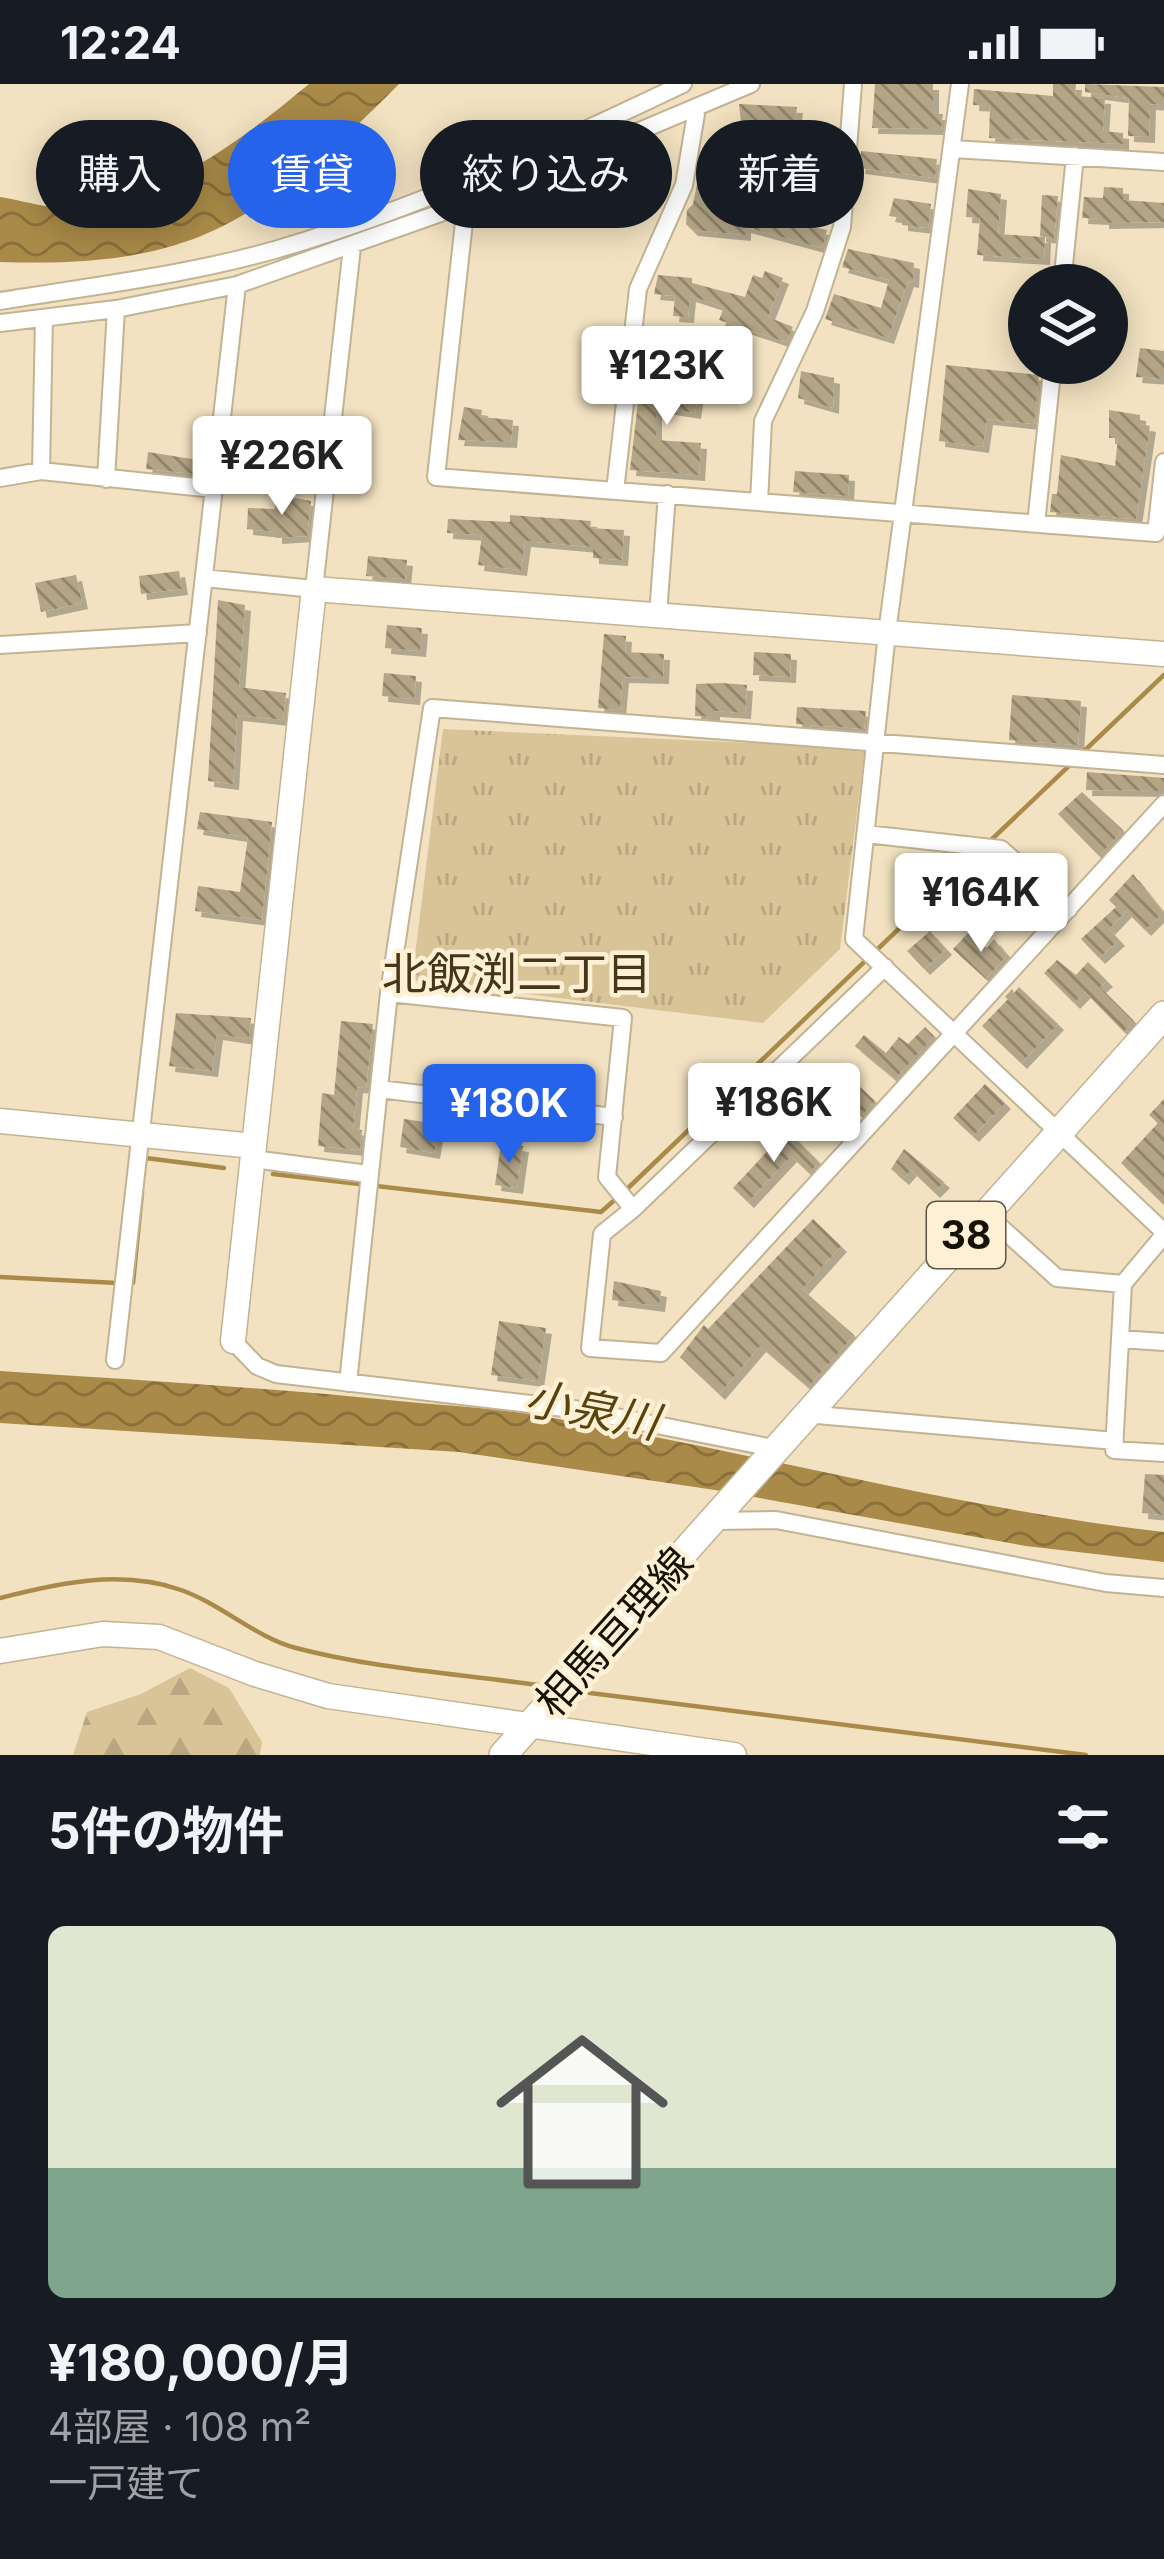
<!DOCTYPE html>
<html lang="ja">
<head>
<meta charset="utf-8">
<style>
  :root { --surface:#171b24; --page:#242831; --text:#f1f3f6; --muted:#9ea1a6; --accent:#2563eb }
  body { margin:0; font-family:Inter,"Noto Sans JP",sans-serif; background:var(--page); color:var(--text); height:100vh; display:flex; flex-direction:column; font-size:45px; white-space:nowrap }
  * { box-sizing:border-box; margin:0 }
  p { font-size:39px; color:var(--muted) }
  .icon { flex:none; width:66px; height:66px; fill:none; stroke:currentColor; stroke-width:2; stroke-linecap:round; stroke-linejoin:round }
  .map { position:relative; height:1671px; overflow:hidden }
  .panel { display:flex; flex-direction:column; background:var(--surface); flex:1 }
  .panel>* { flex:none }
  .hud { position:absolute; left:36px; top:36px; width:1092px; height:108px; display:flex; gap:24px }
  .tools { position:absolute; left:1008px; top:180px; display:grid; gap:24px }
  .tools a { display:grid; place-items:center; width:120px; height:120px; border-radius:50%; background:var(--surface); box-shadow:0 6px 30px #0003; font-size:60px }
  .price { position:absolute; translate:-50% -102px; padding:0 27px; border-radius:12px; background:#fff; color:#222; font-size:39px; line-height:78px; filter:drop-shadow(0 3px 6px #0008) }
  .price::after { content:''; position:absolute; left:50%; top:72px; width:36px; height:27px; margin-left:-18px; background:inherit; clip-path:polygon(0 0,100% 0,50% 100%) }
  .price.on { background:var(--accent); color:#fff }
  ul { padding:0; list-style:none }
  li { display:grid; align-content:center; gap:24px; height:636px; padding:0 48px }
  li span { display:grid; place-items:center; height:372px; border-radius:18px; color:#555 }
  li>.icon { margin-inline-start:auto }
  span .icon { width:216px; height:216px; fill:#fffc; stroke-width:1 }
  li b { font-size:51px }
  h2 { display:flex; justify-content:space-between; align-items:center; height:144px; padding:0 48px; font-size:51px }
  .tag { padding:0 42px; border-radius:54px; background:var(--surface); box-shadow:0 6px 30px #0003; font-size:42px; line-height:108px }
  .tag.on { background:var(--accent); color:#fff }
  .status { display:flex; justify-content:space-between; align-items:center; height:84px; padding:0 60px; background:var(--surface); direction:ltr }
  .status svg { height:33px; fill:currentColor }
  .map>svg:first-child { display:block }
</style>
</head>
<body>
<div class="status"><b>12:24</b><svg viewBox="0 0 49 12"><path d="M0 12V9h3v3zM5 12V6h3v6zM10 12V3h3v9zM15 12V0h3v12zM26 1h20v11H26zM47 4h2v5h-2z"/></svg></div>
<div class="map">
<svg width="1164" height="1671" viewBox="0 0 1164 1671">
  <defs>
    <pattern id="forest-firs" width="22" height="20" patternUnits="userSpaceOnUse" patternTransform="scale(3)"><rect width="22" height="20" fill="#d9c498"/><path d="M5 1l3.5 6h-7zM16 11l3.5 6h-7z" fill="#baa782"/></pattern>
    <pattern id="park-tufts" width="24" height="20" patternUnits="userSpaceOnUse" patternTransform="scale(3)"><rect width="24" height="20" fill="#d9c498"/><path d="M3 7l-1-3M5 7V3M7 7l1-3M15 17l-1-3M17 17v-4M19 17l1-3" fill="none" stroke="#baa782"/></pattern>
    <pattern id="water-waves" width="16" height="10" patternUnits="userSpaceOnUse" patternTransform="scale(3)"><rect width="16" height="10" fill="#a98a48"/><path d="M0 5q4-4 8 0t8 0" fill="none" stroke="#896f3a"/></pattern>
    <pattern id="building-back-hatch" width="6" height="6" patternUnits="userSpaceOnUse" patternTransform="scale(3)"><rect width="6" height="6" fill="#b4a586"/><path d="M-1 5l2 2M0 0l6 6M5-1l2 2" fill="none" stroke="#91856c"/></pattern>
    <filter id="shadow"><feDropShadow dx="6" dy="6" stdDeviation="0" flood-color="#0004"/></filter>
  </defs>
  <rect width="100%" height="100%" fill="#f2e2c1"/>
  <!-- forest -->
  <path fill="url(#forest-firs)" d="M190 1584 229 1604 262 1658 260 1671H73L87 1628 141 1610Z"/>
  <!-- park -->
  <path fill="url(#park-tufts)" d="M443 645 865 664 840 865 763 939 412 896Z"/>
  <!-- water -->
  <path fill="url(#water-waves)" d="M309 0H399C347 53 270 125 201 152 136 178 68 180 0 178V113C21 116 43 124 64 123 160 119 238 59 309 0Z
    M0 1287C137 1296 273 1304 409 1318 452 1322 495 1324 536 1331 747 1366 952 1424 1164 1448V1478L1026 1462 715 1406 459 1368 0 1339Z"/>
  <g fill="none" stroke-linecap="round" stroke-linejoin="round">
    <!-- stream -->
    <path stroke="#a98a48" stroke-width="4.5" d="M1081 670 1164 591
      M990 757 1073 678
      M145 1079 146 1074 224 1084
      M273 1090 601 1128 618 1113
      M626 1106 978 769
      M0 1193 117 1199
      M128 1199H133L142 1108
      M0 1514C59 1499 121 1485 181 1506 221 1520 255 1553 296 1564 380 1586 466 1590 551 1603
      M574 1607 1086 1671"/>
  </g>
  <!-- building -->
  <path fill="url(#building-back-hatch)" filter="url(#shadow)" d="M875 0H933V30H943L941 45 872 44Z
    M1053 0H1076L1075 12 1105 14 1103 47 1123 49V60L989 54 990 22 973 21 974 5 1053 12Z
    M1085 0 1164 3V21L1150 20 1149 53 1128 52 1129 14 1085 8Z
    M739 20 797 23 795 40 780 42 779 56 790 58V67L813 72 814 61 835 64 833 90 778 82 776 104 753 102 755 84 708 87 707 70 729 69 728 58 743 57Z
    M861 67 937 75 935 94 859 84Z
    M699 91 715 94 714 115 748 119 745 128 827 146 822 164 745 143V151L692 146 686 140 687 126 693 120Z
    M1104 103 1123 104V116L1164 119V138L1103 139V135L1082 134 1084 113 1103 114Z
    M968 105 1001 110 998 150 1043 153 1040 152 1042 111 1058 112 1054 154 1045 153 1044 175 977 171 980 134 966 133Z
    M894 114 931 120 928 144 902 141V134L889 132Z
    M848 165 914 179 913 198 908 197 888 254 825 235 834 210 881 224 889 196 842 183Z
    M765 187 783 194 768 233 793 243 786 258 719 236 724 223 690 212 688 233 673 232 675 212 654 210 658 191 692 194V199L745 213 753 191 762 194Z
    M1140 264 1164 267V295L1136 293Z
    M946 281 1039 291 1034 340 987 335 983 363 939 357Z
    M801 287 834 294 833 324 798 314Z
    M700 288 716 292 711 311 698 308 695 329 656 323V356L701 359 699 391 630 386 640 301 660 303 661 296 698 300Z
    M464 323 482 326 481 333 513 336 511 358 458 356Z
    M1109 326 1140 331V340L1150 342 1136 435 1050 428 1052 410H1057L1061 371 1115 382 1118 354H1109Z
    M285 343 319 347 315 376 286 373Z
    M148 368 198 376 196 390 146 385Z
    M795 387 849 391 848 412 793 408Z
    M275 410 311 417 307 452 276 454V448L247 445 248 424 275 425Z
    M510 431 591 437 590 444 624 446 622 476 593 474V463L525 457 521 486 478 481 482 451 447 449 448 435 510 438Z
    M368 472 407 476 405 495 366 492Z
    M179 487 182 505 141 510 139 492Z
    M76 491 82 519 41 528 35 499Z
    M218 516 245 521 239 603 286 609 283 636 237 631 233 700 208 697Z
    M387 541 422 544 420 567 385 564Z
    M604 550 626 552 625 568 664 570 663 594 623 593 620 626 598 624Z
    M754 568 791 570 790 593 753 591Z
    M384 589 416 592 414 615 382 612Z
    M722 599 747 601 745 629 714 627V633L695 632 696 600Z
    M1012 611 1081 617 1078 661 1009 656Z
    M797 623 866 627 864 645 796 640Z
    M1087 688 1164 694V707L1086 706Z
    M1082 708 1123 746 1099 772 1058 730Z
    M200 728 272 738 262 836 195 827 198 802 240 808 248 753 197 745Z
    M1133 790 1163 828 1145 846 1126 827 1109 845 1119 856 1099 874 1081 855 1116 823 1109 816Z
    M930 847 946 865 924 885 907 867Z
    M969 848 987 864 994 855 1007 871 986 895 953 865Z
    M1057 876 1076 891 1088 878 1107 897 1100 903 1134 937 1124 948 1085 908 1074 919 1044 889Z
    M1019 903 1058 940 1021 979 982 942 1008 915 1005 913 1012 905 1014 909Z
    M176 929 251 934 249 955 217 950 212 987 169 982Z
    M341 937 373 940 366 1004 357 1003 353 1045 362 1046 360 1066 318 1062 322 1009 334 1011Z
    M925 943 934 952 895 995 855 962 864 951 886 969 899 953 908 960Z
    M836 980 875 1017 861 1032 822 994Z
    M985 1000 1005 1019 973 1052 953 1034Z
    M1164 1015V1121L1121 1079 1158 1039 1149 1031Z
    M404 1035 439 1040 434 1069 400 1063Z
    M787 1046 819 1078 809 1089 791 1072 748 1118 733 1104Z
    M501 1059 523 1062 517 1104 495 1101Z
    M904 1065 944 1098 934 1108 911 1086 903 1095 891 1085Z
    M813 1135 841 1162 802 1205 854 1251 808 1303 760 1262 719 1310 680 1273 704 1241 708 1245Z
    M614 1197 661 1207 659 1222 612 1216Z
    M499 1237 546 1244 538 1297 491 1291Z
    M1145 1390 1164 1391V1431L1142 1429Z"/>
  <g fill="none" stroke-linecap="round" stroke-linejoin="round">
    <defs>
      <path id="street" d="M960 0 887 549 854 855 1164 1148
        M953 65 1164 78
        M466 120 436 393 1156 449 1164 378
        M1062 201 1075 72
        M0 217C92 202 188 191 278 165 418 124 551 63 683 0
        M0 239 116 225 237 201 466 120 751 0
        M41 387 44 234
        M0 394 41 387 214 405
        M106 395 116 225
        M615 407 638 205 684 101 697 24
        M759 418 763 337 815 227 842 143 853 0
        M1036 440 1053 279
        M204 494 314 505 352 163
        M658 530 667 410
        M0 561 198 549
        M866 750 1001 765 1069 825
        M885 883 633 1125 602 1150 590 1264 661 1269 1164 720
        M389 909 623 934 607 1093 633 1125
        M379 1005 614 1033
        M253 1075 368 1090
        M986 1130 1057 1194 1123 1200
        M1164 1151 1123 1200 1114 1366 1164 1369
        M1120 1255 1164 1258
        M233 1257 257 1282 276 1290 581 1326 773 1364
        M115 1276 237 201
        M348 1299 389 909 432 624 1164 681
        M805 1330 1115 1357
        M715 1437 776 1436 1106 1499 1164 1504"/>
      <path id="secondary" d="M0 1037 254 1062
        M233 1257 314 505 1164 570
        M0 1567 103 1550 159 1553 255 1590 328 1612 734 1671"/>
      <path id="primary" d="M503 1671 1164 931"/>
    </defs>
    <!-- street casing -->
    <use href="#street" stroke="#c2b393" stroke-width="20"/>
    <!-- secondary casing -->
    <use href="#secondary" stroke="#c2b393" stroke-width="27"/>
    <!-- primary casing -->
    <use href="#primary" stroke="#c2b393" stroke-width="30"/>
    <!-- street -->
    <use href="#street" stroke="#fff" stroke-width="16"/>
    <!-- secondary -->
    <use href="#secondary" stroke="#fff" stroke-width="24"/>
    <!-- primary -->
    <use href="#primary" stroke="#fff" stroke-width="27"/>
  </g>
  <g text-anchor="middle" stroke-width="9" stroke-linejoin="round" paint-order="stroke">
    <!-- shield labels -->
    <rect fill="#fdf0d5" stroke="#5c5544" stroke-width="3" x="927" y="1118" width="78" height="66" rx="9"/>
    <g font-size="39" font-weight="bold" fill="#171206">
      <text x="966" y="1165">38</text>
    </g>
    <!-- street labels -->
    <g font-size="42" fill="#171206" stroke="#fdf0d5">
      <text transform="translate(614 1548) rotate(-48)" y="15">相馬亘理線</text>
    </g>
    <!-- neighbourhood labels -->
    <g font-size="45" fill="#433619" stroke="#fdf0d5">
      <text x="517" y="906">北飯渕二丁目</text>
    </g>
    <!-- water labels -->
    <g font-size="45" font-style="italic" fill="#59430d" stroke="#fdf0d5">
      <text transform="translate(592 1326) rotate(11)" y="16">小泉川</text>
    </g>
  </g>
</svg>
<div class="tools">
<a><svg class="icon" aria-label="layers" viewBox="0 0 24 24"><path d="M12 4l9 5-9 5-9-5zM3 14l9 5 9-5"/></svg></a>
</div>
<b class="price" style="left:667px;top:344px">¥123K</b>
<b class="price" style="left:282px;top:434px">¥226K</b>
<b class="price" style="left:981px;top:871px">¥164K</b>
<b class="price" style="left:774px;top:1081px">¥186K</b>
<b class="price on" style="left:509px;top:1082px">¥180K</b>
<div class="hud">
<a class="tag">購入</a>
<a class="tag on">賃貸</a>
<a class="tag">絞り込み</a>
<a class="tag">新着</a>
</div>
</div>
<section class="panel">
<h2>5件の物件<svg class="icon" aria-label="filters" viewBox="0 0 24 24"><path d="M4 7h16M4 17h16"/><circle cx="9" cy="7" r="2"/><circle cx="15" cy="17" r="2"/></svg></h2>
<ul>
<li><span style="background:linear-gradient(#dfe7d0 65%,#7fa58c 0)"><svg class="icon" aria-label="home" viewBox="0 0 24 24"><path d="M3 11l9-7 9 7M6 9v11h12V9"/></svg></span><div><b>¥180,000/月</b><p>4部屋 · 108 m²</p><p>一戸建て</p></div></li>
</ul>
</section>
</body>
</html>
